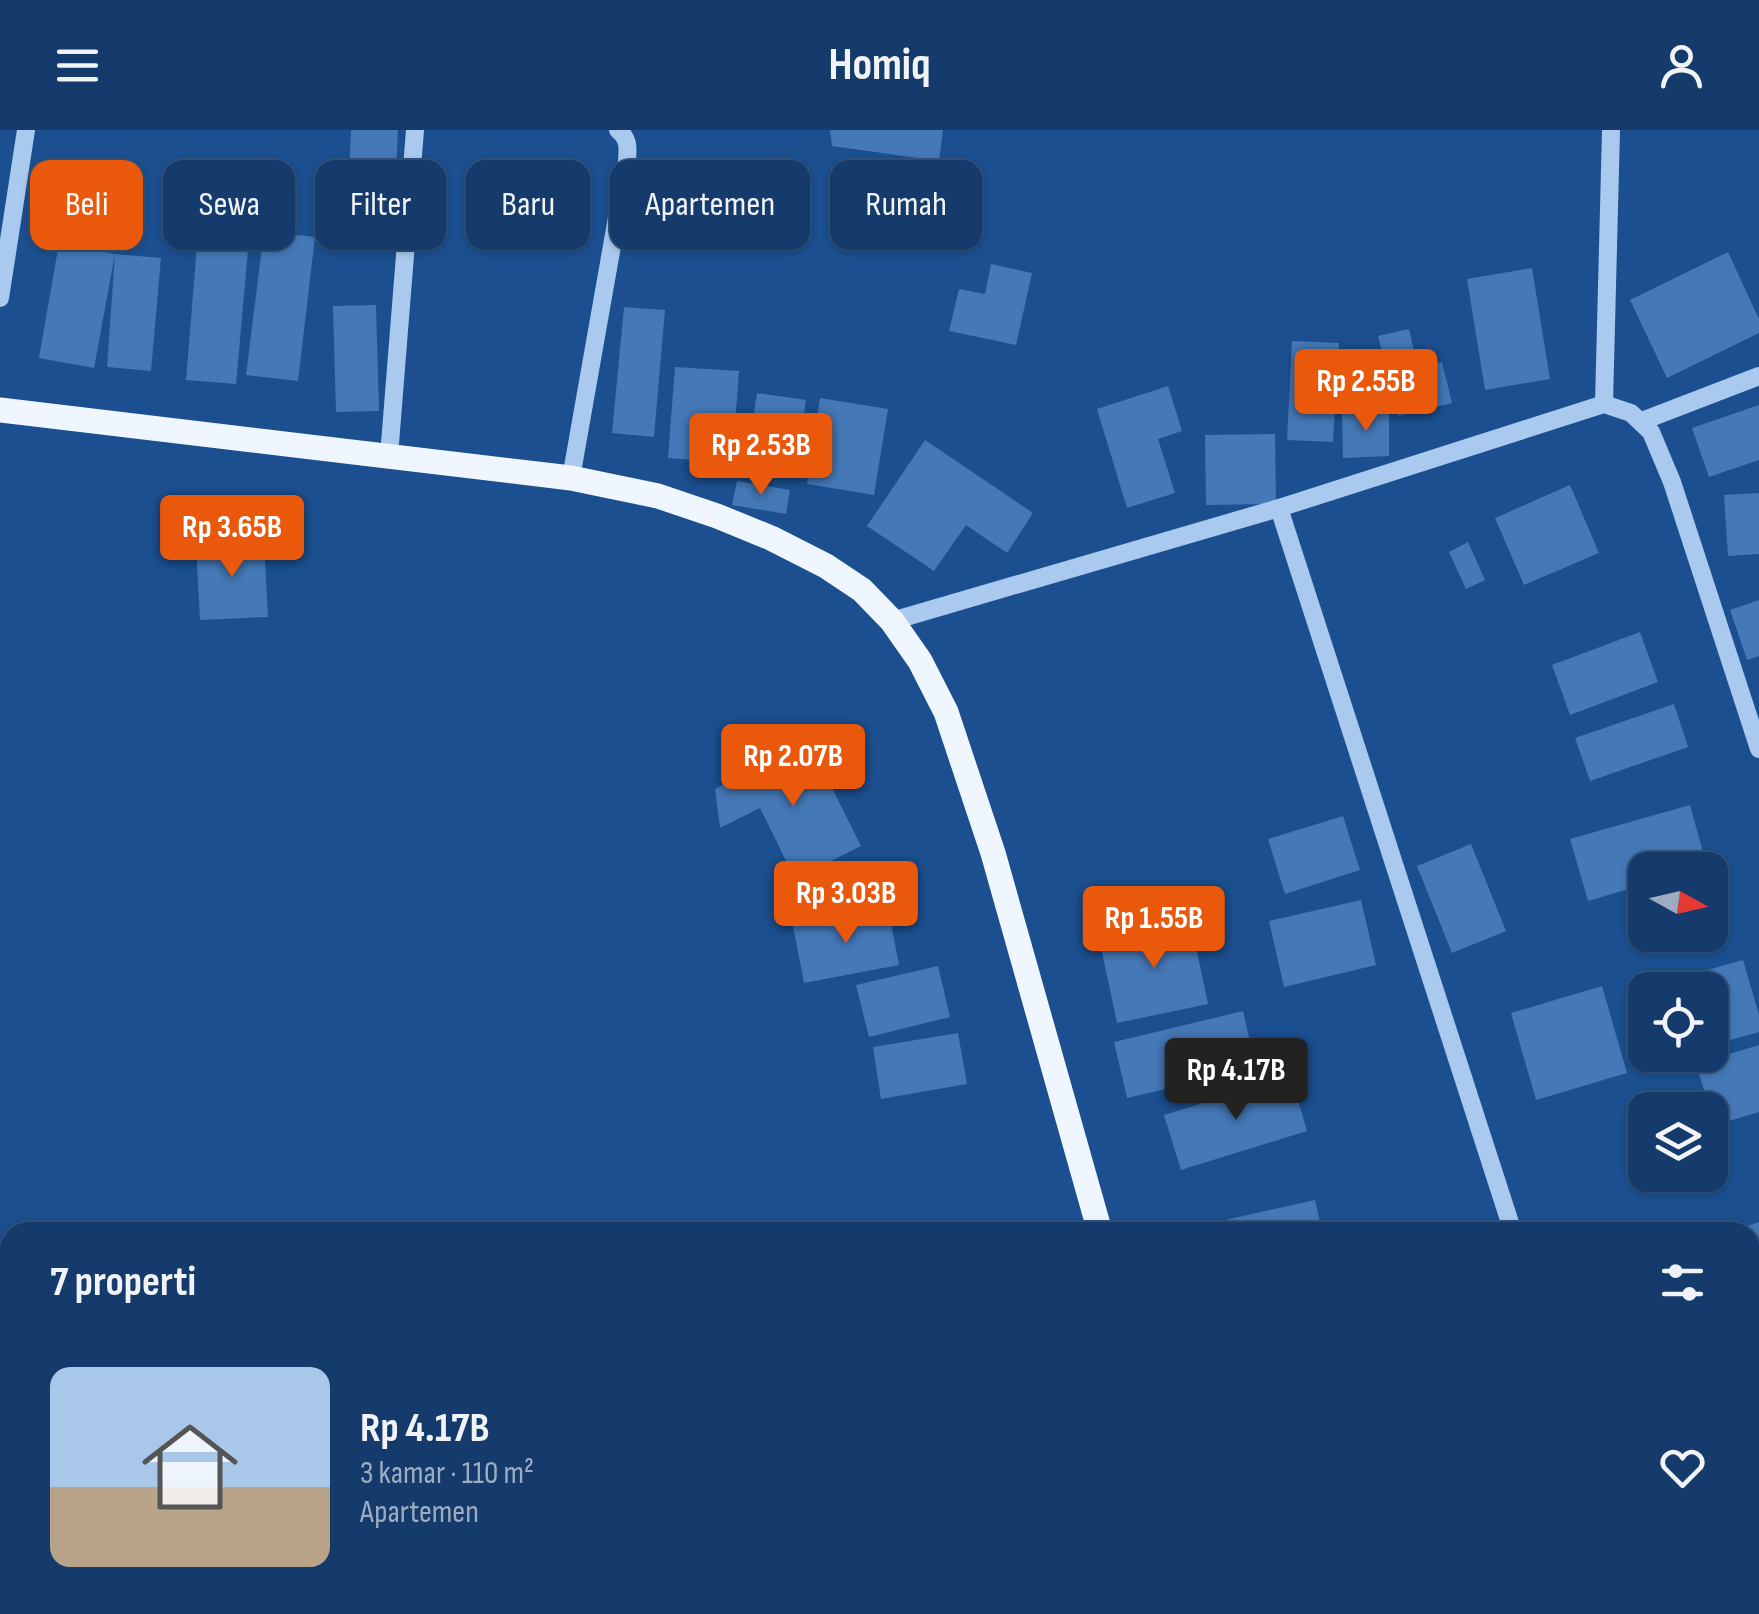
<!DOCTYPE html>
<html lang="id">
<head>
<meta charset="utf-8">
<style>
  :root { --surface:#143b6b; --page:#1d4271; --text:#f1f3f6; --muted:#9dadc1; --line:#33557e; --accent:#ea580c }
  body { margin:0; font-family:"Sofia Sans Condensed",sans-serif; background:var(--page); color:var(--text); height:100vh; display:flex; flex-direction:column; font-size:38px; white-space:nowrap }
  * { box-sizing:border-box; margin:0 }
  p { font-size:32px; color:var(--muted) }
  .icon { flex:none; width:55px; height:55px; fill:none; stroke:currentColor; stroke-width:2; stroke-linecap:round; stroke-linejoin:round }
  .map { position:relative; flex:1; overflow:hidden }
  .drawer { position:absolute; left:0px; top:1092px; width:1760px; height:392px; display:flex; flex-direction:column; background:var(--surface); border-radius:30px 30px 0 0; box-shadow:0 2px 8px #0004,0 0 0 2px var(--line) }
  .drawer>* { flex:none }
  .hud { position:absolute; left:30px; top:30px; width:1000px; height:90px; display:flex; gap:20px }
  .needle { width:65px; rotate:98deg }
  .controls { position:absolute; left:1628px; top:722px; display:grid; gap:20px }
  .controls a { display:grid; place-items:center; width:100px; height:100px; border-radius:20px; background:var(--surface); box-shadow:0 2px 8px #0004,0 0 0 2px var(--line); font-size:50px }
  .price { position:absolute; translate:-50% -85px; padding:0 22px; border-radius:10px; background:var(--accent); color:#fff; font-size:32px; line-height:65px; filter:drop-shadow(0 2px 5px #0008) }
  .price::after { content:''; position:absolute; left:50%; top:60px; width:30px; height:22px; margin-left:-15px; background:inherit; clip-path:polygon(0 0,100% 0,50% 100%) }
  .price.on { background:#222; color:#fff }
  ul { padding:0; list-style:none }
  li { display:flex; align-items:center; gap:30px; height:250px; padding:0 50px }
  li+li { border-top:2px solid var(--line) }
  li span { display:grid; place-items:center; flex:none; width:280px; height:200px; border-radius:20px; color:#555 }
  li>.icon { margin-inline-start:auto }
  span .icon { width:120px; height:120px; fill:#fffc; stroke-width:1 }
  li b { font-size:42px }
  h2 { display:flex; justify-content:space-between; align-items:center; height:120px; padding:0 50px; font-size:42px }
  .tag { padding:0 35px; border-radius:20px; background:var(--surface); box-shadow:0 2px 8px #0004,0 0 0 2px var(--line); font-size:35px; line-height:90px }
  .tag.on { background:var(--accent); color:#fff }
  header { display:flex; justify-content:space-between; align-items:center; height:130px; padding:0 50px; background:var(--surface); font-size:45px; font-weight:700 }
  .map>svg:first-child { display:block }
</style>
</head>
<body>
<header><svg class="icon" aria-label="menu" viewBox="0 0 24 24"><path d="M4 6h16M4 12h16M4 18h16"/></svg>Homiq<svg class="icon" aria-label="person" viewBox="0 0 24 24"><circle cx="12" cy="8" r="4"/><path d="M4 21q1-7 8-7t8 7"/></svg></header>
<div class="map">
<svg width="1759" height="1484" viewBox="0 0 1759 1484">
  <rect width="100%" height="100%" fill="#1b4f8f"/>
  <!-- building -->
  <path fill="#4478b7" d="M351 0H398L394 87 347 84Z
    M830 0H943L939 31 832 16Z
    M649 37 704 41 701 103 646 100Z
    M264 101 315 107 298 251 246 245Z
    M59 113 115 124 94 238 39 228Z
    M197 115 248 120 236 254 186 250Z
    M1728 122 1759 189V203L1667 248 1630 170Z
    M115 124 161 128 151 241 107 237Z
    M991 134 1032 143 1016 215 949 201 959 159 985 164Z
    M1532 138 1550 249 1485 260 1467 149Z
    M376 175 379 281 336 282 333 176Z
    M624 177 665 180 654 307 612 303Z
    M1409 199 1418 238 1442 232 1452 273 1398 286 1378 206Z
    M1292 211 1339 213 1333 312 1287 310Z
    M675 237 739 241 732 333 668 328Z
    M1168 256 1182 301 1158 309 1175 363 1127 378 1097 279Z
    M757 263 806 270 795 348 745 341Z
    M820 268 888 279 874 365 807 354Z
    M1759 275V330L1709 347 1692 298Z
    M1389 280V326L1343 328 1342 281Z
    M1275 304 1276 374 1206 375 1205 305Z
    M925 310 1033 383 1007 423 966 395 934 441 867 396Z
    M737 351 790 360 786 384 732 375Z
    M1570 355 1599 423 1524 455 1495 388Z
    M1759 363V424L1728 426 1724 365Z
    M264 411 268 487 200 490 196 414Z
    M1468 412 1485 450 1466 459 1449 422Z
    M1759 470V526L1747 530 1730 480Z
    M1640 502 1658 552 1570 585 1552 535Z
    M1674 574 1688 617 1590 651 1575 608Z
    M809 612 861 716 795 749 760 678 720 698 715 659Z
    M1690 675 1707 737 1696 740H1645V754L1588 771 1570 709Z
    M1343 686 1360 740 1285 764 1268 709Z
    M1471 714 1506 801 1452 823 1417 736Z
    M1361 770 1376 835 1284 857 1269 791Z
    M888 778 899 835 804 853 793 796Z
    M1190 788 1208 874 1117 893 1099 808Z
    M1743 830 1759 885V902L1710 916V860H1645L1644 885 1637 860Z
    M938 836 950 887 869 907 856 855Z
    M1602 856 1627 943 1536 970 1511 883Z
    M1243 881 1256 938 1127 968 1114 912Z
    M958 903 967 954 881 969 873 917Z
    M1759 915V982L1715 995 1696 934Z
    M1291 946 1307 1001 1181 1040 1164 985Z
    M1315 1070 1322 1102H1204L1203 1095Z
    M948 1090 949 1102H907V1092Z
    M1759 1092V1180L1750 1183V1102H1731Z
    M1759 1430V1484H1736L1734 1475H1750V1432Z
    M1293 1475H1338L1335 1484H1315Z"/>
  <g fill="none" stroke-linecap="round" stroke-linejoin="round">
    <!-- minor -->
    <path stroke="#a9c9ee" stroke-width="18" d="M0 168 26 0
      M1604 274 1611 0
      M1642 291 1759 246
      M389 326 415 0
      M571 348 627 31C628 17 629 9 618 0
      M1279 378 1513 1102
      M892 491 1279 378 1604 274 1631 283 1651 302 1672 352 1759 619
      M1633 1475 1636 1484"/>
    <!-- major -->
    <path stroke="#f0f6ff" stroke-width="25" d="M0 280 571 348 658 366 717 386 771 408 826 436 862 460 892 491 920 531 946 582 993 723 1100 1102
      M1203 1475 1205 1484"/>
  </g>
</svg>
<div class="controls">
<a><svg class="needle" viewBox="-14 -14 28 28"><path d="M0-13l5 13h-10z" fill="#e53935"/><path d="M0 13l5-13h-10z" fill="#9dadc1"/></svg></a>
<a><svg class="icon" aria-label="locate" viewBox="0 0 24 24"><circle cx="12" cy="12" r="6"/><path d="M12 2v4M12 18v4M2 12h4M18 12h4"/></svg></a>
<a><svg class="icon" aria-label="layers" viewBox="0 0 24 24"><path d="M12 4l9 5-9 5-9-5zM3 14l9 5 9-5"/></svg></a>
</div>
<b class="price" style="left:1366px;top:304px">Rp 2.55B</b>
<b class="price" style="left:761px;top:368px">Rp 2.53B</b>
<b class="price" style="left:232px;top:450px">Rp 3.65B</b>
<b class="price" style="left:793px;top:679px">Rp 2.07B</b>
<b class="price" style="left:846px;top:816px">Rp 3.03B</b>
<b class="price" style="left:1154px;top:841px">Rp 1.55B</b>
<b class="price on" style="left:1236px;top:993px">Rp 4.17B</b>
<div class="hud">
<a class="tag on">Beli</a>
<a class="tag">Sewa</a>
<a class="tag">Filter</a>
<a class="tag">Baru</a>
<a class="tag">Apartemen</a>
<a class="tag">Rumah</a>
</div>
<section class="drawer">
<h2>7 properti<svg class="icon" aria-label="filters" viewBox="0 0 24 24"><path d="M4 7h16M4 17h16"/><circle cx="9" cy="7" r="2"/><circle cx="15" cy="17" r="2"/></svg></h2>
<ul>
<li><span style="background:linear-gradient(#a9c7e8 60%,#b9a48a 0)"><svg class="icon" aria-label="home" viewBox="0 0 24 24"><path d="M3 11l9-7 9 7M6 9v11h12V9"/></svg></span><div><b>Rp 4.17B</b><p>3 kamar · 110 m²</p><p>Apartemen</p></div><svg class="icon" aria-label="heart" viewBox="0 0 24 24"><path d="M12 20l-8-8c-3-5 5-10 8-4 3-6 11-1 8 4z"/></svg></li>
</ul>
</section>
</div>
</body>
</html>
